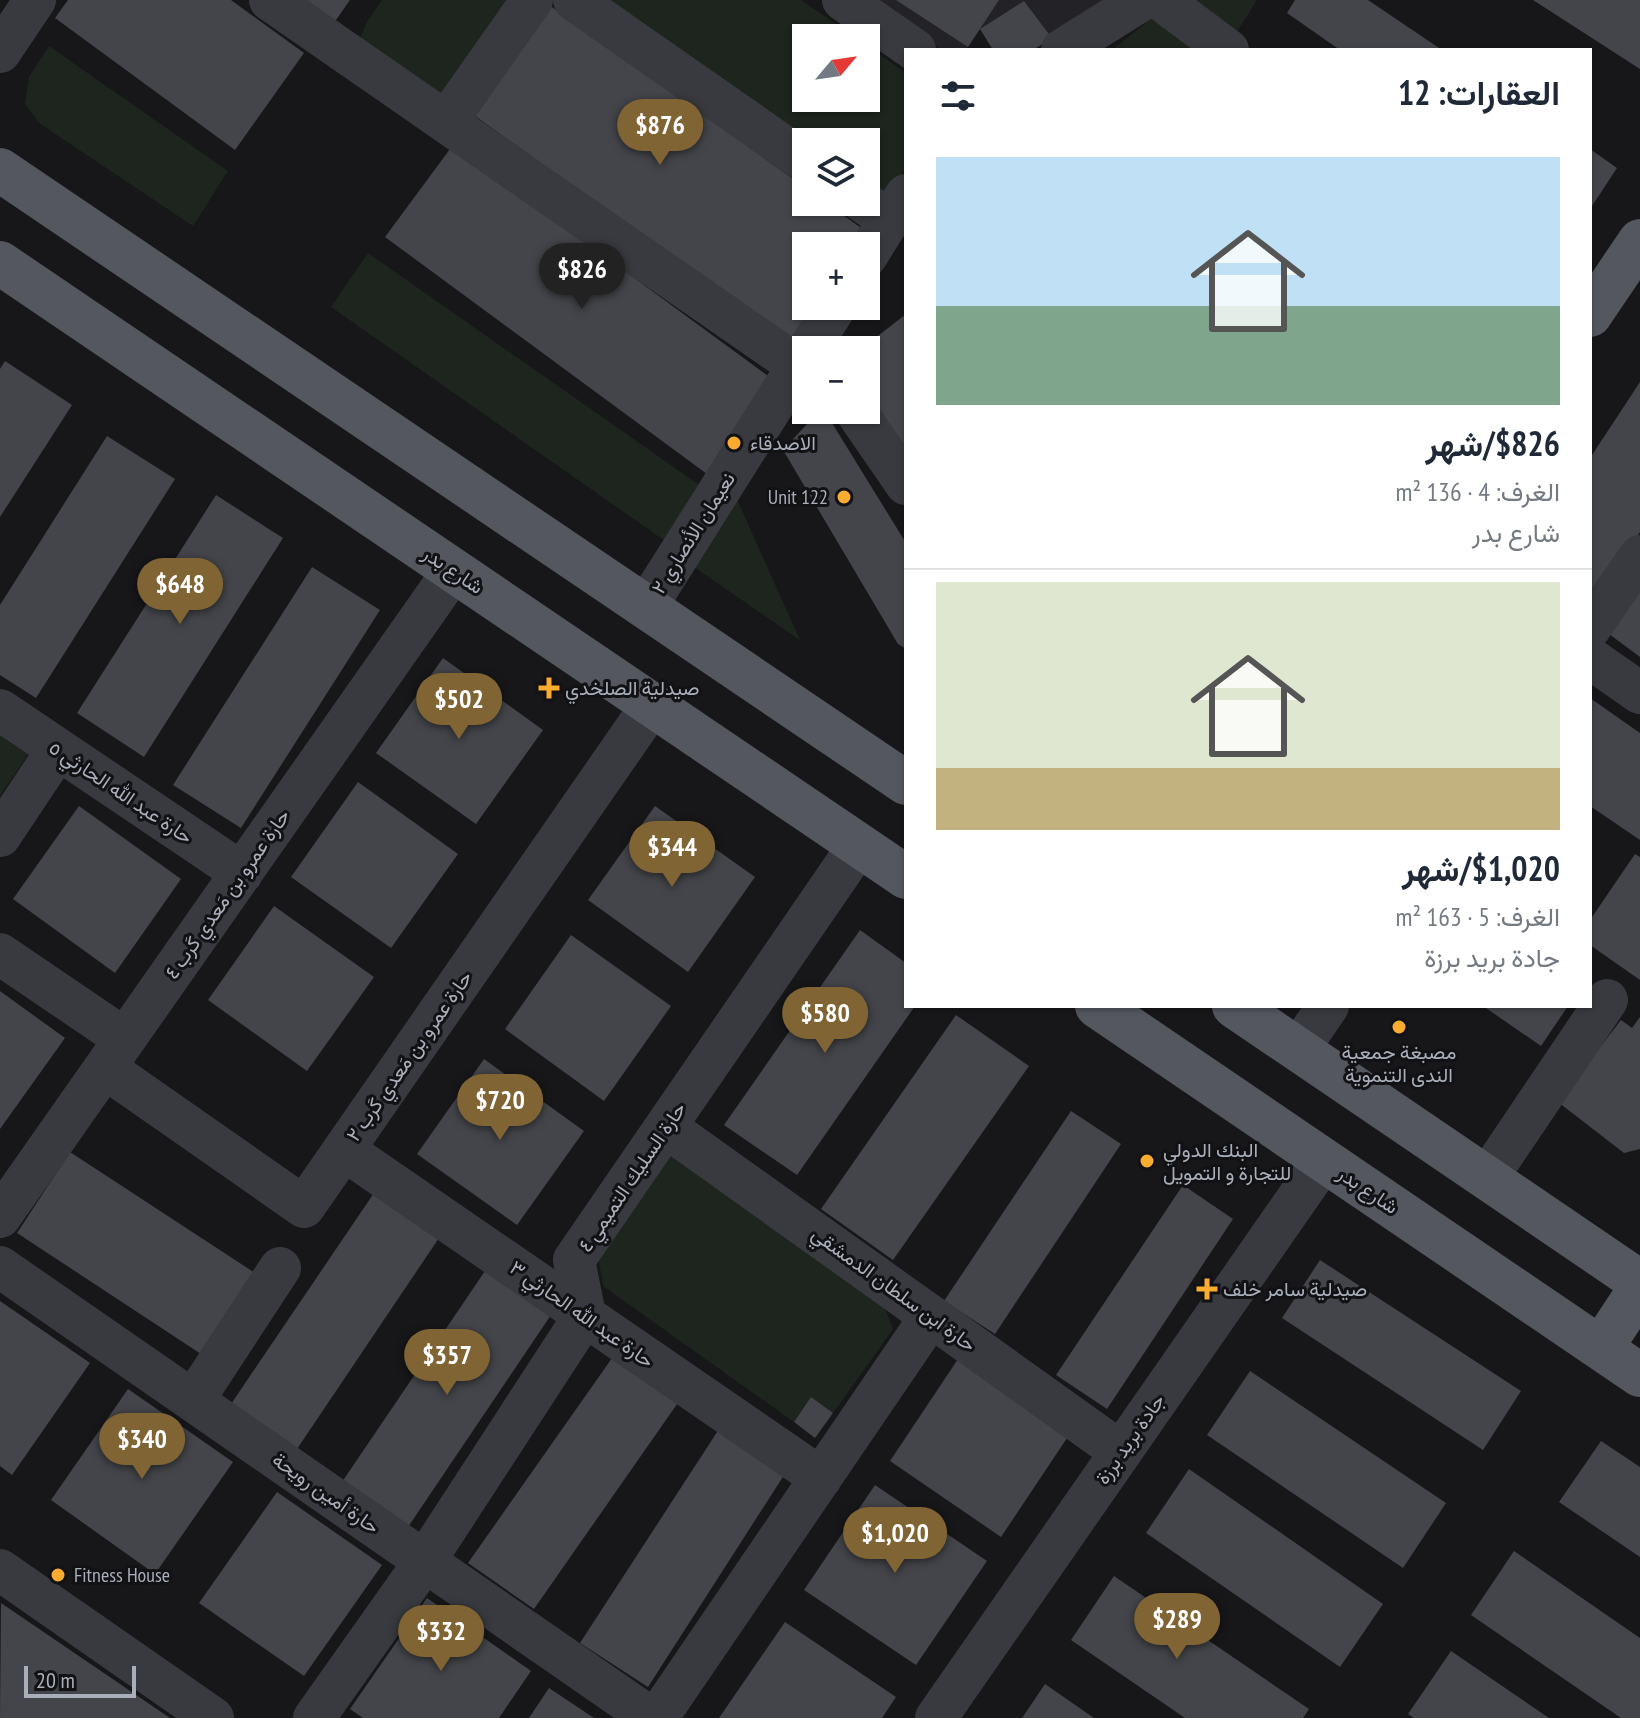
<!DOCTYPE html>
<html lang="ar">
<head>
<meta charset="utf-8">
<style>
  :root { --surface:#fff; --page:#f6f6f7; --text:#1f2937; --muted:#747a83; --line:#e0e1e3; --accent:#816434 }
  body { margin:0; font-family:"PT Sans Narrow",Vazirmatn,sans-serif; background:var(--page); color:var(--text); direction:rtl; height:100vh; display:flex; flex-direction:column; font-size:30px; white-space:nowrap }
  * { box-sizing:border-box; margin:0 }
  p { font-size:26px; color:var(--muted) }
  .icon { flex:none; width:44px; height:44px; fill:none; stroke:currentColor; stroke-width:2; stroke-linecap:round; stroke-linejoin:round }
  .map { position:relative; flex:1; overflow:hidden; direction:ltr }
  .side { position:absolute; left:904px; top:48px; width:688px; height:960px; display:flex; flex-direction:column; background:var(--surface); border-radius:0px; box-shadow:0 2px 6px #0004; direction:rtl }
  .side>* { flex:none }
  .needle { width:52px; rotate:61deg }
  .controls { position:absolute; left:792px; top:24px; display:grid; gap:16px }
  .controls a { display:grid; place-items:center; width:88px; height:88px; border-radius:0px; background:var(--surface); box-shadow:0 2px 6px #0004; font-size:40px }
  .scale { position:absolute; left:24px; bottom:20px; width:112px; box-sizing:border-box; padding-left:8px; border:4px solid #a9afba; border-top:0; font-size:22px; line-height:28px; white-space:nowrap; color:#a9afba; -webkit-text-stroke:6px #121215; paint-order:stroke }
  .price { position:absolute; translate:-50% -68px; padding:0 18px; border-radius:28px; background:var(--accent); color:#fff; font-size:26px; line-height:52px; filter:drop-shadow(0 2px 4px #0008) }
  .price::after { content:''; position:absolute; left:50%; top:48px; width:24px; height:18px; margin-left:-12px; background:inherit; clip-path:polygon(0 0,100% 0,50% 100%) }
  .price.current { background:#222; color:#fff }
  ul { padding:0; list-style:none }
  li { display:grid; align-content:center; gap:16px; height:424px; padding:0 32px }
  li+li { border-top:2px solid var(--line) }
  li span { display:grid; place-items:center; height:248px; border-radius:0px; color:#555 }
  li>.icon { margin-inline-start:auto }
  span .icon { width:144px; height:144px; fill:#fffc; stroke-width:1 }
  li b { font-size:34px }
  h2 { display:flex; justify-content:space-between; align-items:center; height:96px; padding:0 32px; font-size:34px }
  .map>svg:first-child { display:block }
</style>
</head>
<body>
<div class="map">
<svg width="1640" height="1718" viewBox="0 0 1640 1718">
  <rect width="100%" height="100%" fill="#17171a"/>
  <!-- built -->
  <path fill="#232327" d="M869 0H1106L1052 38 1024 1 980 29 966 50H941Z"/>
  <!-- green -->
  <path fill="#1d251e" d="M382 0H520L443 100 360 38 367 22Z
    M599 0H801L856 38H806V98H866V45L906 73V167L884 199 866 186V142H806Z
    M1179 0H1257L1232 40Z
    M1151 19 1199 50H1112Z
    M49 46 228 171 193 226 39 123 25 104 29 77Z
    M368 253 705 489 668 543 331 307Z
    M735 495 800 640 688 563Z
    M0 729 31 750 0 796Z
    M674 1151 882 1301 893 1329 833 1413 811 1398 794 1422 603 1286 598 1256Z"/>
  <!-- building -->
  <path fill="#43454a" d="M68 0H231L304 53 235 150 55 18Z
    M293 0H350L331 27Z
    M542 0 806 188V202H825L868 233 858 246H806V306H816L790 342 464 108Z
    M896 0H999L968 47Z
    M1295 0H1368L1442 50H1340L1287 13Z
    M1533 0H1640V69Z
    M1024 1 1052 38 1033 50H993L980 29Z
    M453 145 779 384 711 477 385 237Z
    M1590 149 1617 168 1590 209Z
    M906 314V449L866 399V350H860Z
    M5 361 72 405 0 517V369Z
    M1640 382V532L1590 608V458Z
    M820 410H824L906 543V649L898 644 783 450Z
    M107 436 175 479 36 698 0 675V605Z
    M216 495 283 538 144 757 77 713Z
    M312 567 380 610 241 828 173 785Z
    M1640 583V657L1605 631Z
    M443 658 543 730 476 824 376 753Z
    M1590 698 1640 733V840L1590 806Z
    M358 782 458 854 391 948 291 877Z
    M79 806 181 879 115 973 13 899Z
    M655 806 755 877 688 972 588 900Z
    M1635 854 1640 857V980L1590 945V920Z
    M274 906 374 977 307 1071 208 1000Z
    M860 930 906 963V1006H915L797 1175 724 1125Z
    M571 935 671 1006 604 1101 505 1029Z
    M0 991 65 1038 0 1129Z
    M1483 1006H1568L1541 1046Z
    M956 1015 1029 1066 893 1260 821 1209Z
    M1640 1017V1149L1624 1153 1558 1102 1621 1020 1632 1028Z
    M484 1059 584 1131 517 1225 417 1154Z
    M1071 1111 1121 1144 995 1334 944 1301Z
    M70 1152 255 1273 201 1354 17 1233Z
    M1183 1185 1233 1219 1107 1409 1056 1375Z
    M376 1190 441 1235 297 1449 231 1404Z
    M1320 1260 1521 1391 1483 1450 1282 1318Z
    M487 1268 553 1312 408 1527 342 1482Z
    M0 1301 90 1363 12 1475 0 1466Z
    M617 1351 682 1397 534 1609 468 1563Z
    M960 1356 1071 1432 1001 1537 890 1461Z
    M1250 1371 1446 1503 1403 1568 1207 1435Z
    M128 1389 233 1462 155 1574 51 1500Z
    M811 1397 833 1413 815 1438 794 1422Z
    M721 1426 788 1469 648 1687 580 1643Z
    M1601 1441 1640 1467V1557L1559 1502Z
    M1189 1469 1383 1604 1340 1667 1146 1533Z
    M875 1485 987 1561 916 1665 804 1590Z
    M277 1492 382 1565 304 1676 199 1603Z
    M1514 1551 1640 1638V1718H1621L1471 1615Z
    M1114 1576 1309 1709 1303 1718H1185L1071 1640Z
    M427 1598 531 1671 499 1718H363L350 1709Z
    M1 1603 170 1718H0Z
    M785 1622 896 1697 882 1718H719Z
    M1451 1651 1549 1718H1414L1408 1714Z
    M1045 1684 1094 1718H1022Z
    M549 1688 594 1718H529Z"/>
  <g fill="none" stroke-linecap="round" stroke-linejoin="round">
    <!-- minor -->
    <path stroke="#383a3f" stroke-width="42" d="M270 0 798 366
      M574 0 806 162
      M843 0 915 50
      M1161 0 1228 50
      M1062 50 1142 0
      M0 52 35 0
      M446 122 532 0
      M863 202 889 220 906 195
      M866 257 889 220
      M808 350 836 306
      M855 410 906 484
      M646 607 806 353
      M1590 628 1640 556
      M1590 658 1640 693
      M0 710 242 873
      M0 836 58 749
      M0 954 125 1039
      M1298 1050 1328 1006
      M105 1068 304 1207 652 705
      M666 1127 1121 1452
      M344 1150 821 1478
      M1487 1178 1607 1000
      M0 1217 454 570
      M0 1267 651 1718
      M193 1401 280 1268
      M0 1570 213 1718
      M314 1718 425 1561 585 1315 574 1260 859 845
      M657 1718 931 1316
      M936 1718 1324 1160"/>
    <!-- major -->
    <path stroke="#54575e" stroke-width="44" d="M0 170 906 783
      M0 263 906 877
      M1590 315 1640 241
      M1097 1006 1640 1375
      M1234 1006 1640 1282
      M1601 1348 1640 1289"/>
  </g>
  <!-- markers -->
  <g fill="#f9ac30" stroke="#121215" stroke-width="3">
    <circle cx="734" cy="443" r="8"/>
    <circle cx="844" cy="497" r="8"/>
    <path d="M545 676h8v8h8v8h-8v8h-8v-8h-8v-8h8z"/>
    <circle cx="1399" cy="1027" r="8"/>
    <circle cx="1147" cy="1161" r="8"/>
    <path d="M1203 1277h8v8h8v8h-8v8h-8v-8h-8v-8h8z"/>
    <circle cx="58" cy="1575" r="8"/>
  </g>
  <g text-anchor="middle" stroke-width="6" stroke-linejoin="round" paint-order="stroke">
    <!-- poi labels -->
    <g font-size="20" fill="#a9afba" stroke="#121215" text-anchor="start">
      <text x="750" y="450">الاصدقاء</text>
      <text x="828" y="504" text-anchor="end">Unit 122</text>
      <text x="565" y="695">صيدلية الصلخدي</text>
      <text x="1399" y="1059" text-anchor="middle">مصبغة جمعية<tspan x="1399" dy="23">الندى التنموية</tspan></text>
      <text x="1163" y="1157">البنك الدولي<tspan x="1163" dy="23">للتجارة و التمويل</tspan></text>
      <text x="1223" y="1296">صيدلية سامر خلف</text>
      <text x="74" y="1582">Fitness House</text>
    </g>
    <!-- street labels -->
    <g font-size="20" fill="#a9afba" stroke="#121215">
      <text transform="translate(693 533) rotate(-58)" y="7">نعيمان الأنصاري ٢</text>
      <text transform="translate(453 570) rotate(34)" y="7">شارع بدر</text>
      <text transform="translate(121 792) rotate(34)" y="7">حارة عبد الله الحارثي ٥</text>
      <text transform="translate(227 894) rotate(-55)" y="7">حارة عمرو بن مَعدي كَرب ٤</text>
      <text transform="translate(409 1056) rotate(-55)" y="7">حارة عمرو بن مَعدي كَرب ٢</text>
      <text transform="translate(632 1177) rotate(-56)" y="7">حارة السليك التميمي ٤</text>
      <text transform="translate(1368 1190) rotate(34)" y="7">شارع بدر</text>
      <text transform="translate(894 1289) rotate(36)" y="7">حارة ابن سلطان الدمشقي</text>
      <text transform="translate(582 1314) rotate(35)" y="7">حارة عبد الله الحارثي ٣</text>
      <text transform="translate(1130 1439) rotate(-55)" y="7">جادة بريد برزة</text>
      <text transform="translate(326 1493) rotate(35)" y="7">حارة أمين رويحة</text>
    </g>
  </g>
</svg>
<div class="controls">
<a><svg class="needle" viewBox="-14 -14 28 28"><path d="M0-13l5 13h-10z" fill="#e53935"/><path d="M0 13l5-13h-10z" fill="#747a83"/></svg></a>
<a><svg class="icon" aria-label="layers" viewBox="0 0 24 24"><path d="M12 4l9 5-9 5-9-5zM3 14l9 5 9-5"/></svg></a>
<a>+</a>
<a>−</a>
</div>
<div class="scale">20 m</div>
<b class="price" style="left:660px;top:167px">$876</b>
<b class="price current" style="left:582px;top:311px">$826</b>
<b class="price" style="left:180px;top:626px">$648</b>
<b class="price" style="left:459px;top:741px">$502</b>
<b class="price" style="left:672px;top:889px">$344</b>
<b class="price" style="left:825px;top:1055px">$580</b>
<b class="price" style="left:500px;top:1142px">$720</b>
<b class="price" style="left:447px;top:1397px">$357</b>
<b class="price" style="left:142px;top:1481px">$340</b>
<b class="price" style="left:895px;top:1575px">$1,020</b>
<b class="price" style="left:1177px;top:1661px">$289</b>
<b class="price" style="left:441px;top:1673px">$332</b>
<section class="side">
<h2>العقارات: 12<svg class="icon" aria-label="filters" viewBox="0 0 24 24"><path d="M4 7h16M4 17h16"/><circle cx="9" cy="7" r="2"/><circle cx="15" cy="17" r="2"/></svg></h2>
<ul>
<li><span style="background:linear-gradient(#bfe0f5 60%,#7fa58c 0)"><svg class="icon" aria-label="home" viewBox="0 0 24 24"><path d="M3 11l9-7 9 7M6 9v11h12V9"/></svg></span><div><b>$826/شهر</b><p>الغرف: 4 · 136 m²</p><p>شارع بدر</p></div></li>
<li><span style="background:linear-gradient(#dfe7d0 75%,#c2b280 0)"><svg class="icon" aria-label="home" viewBox="0 0 24 24"><path d="M3 11l9-7 9 7M6 9v11h12V9"/></svg></span><div><b>$1,020/شهر</b><p>الغرف: 5 · 163 m²</p><p>جادة بريد برزة</p></div></li>
</ul>
</section>
</div>
</body>
</html>
